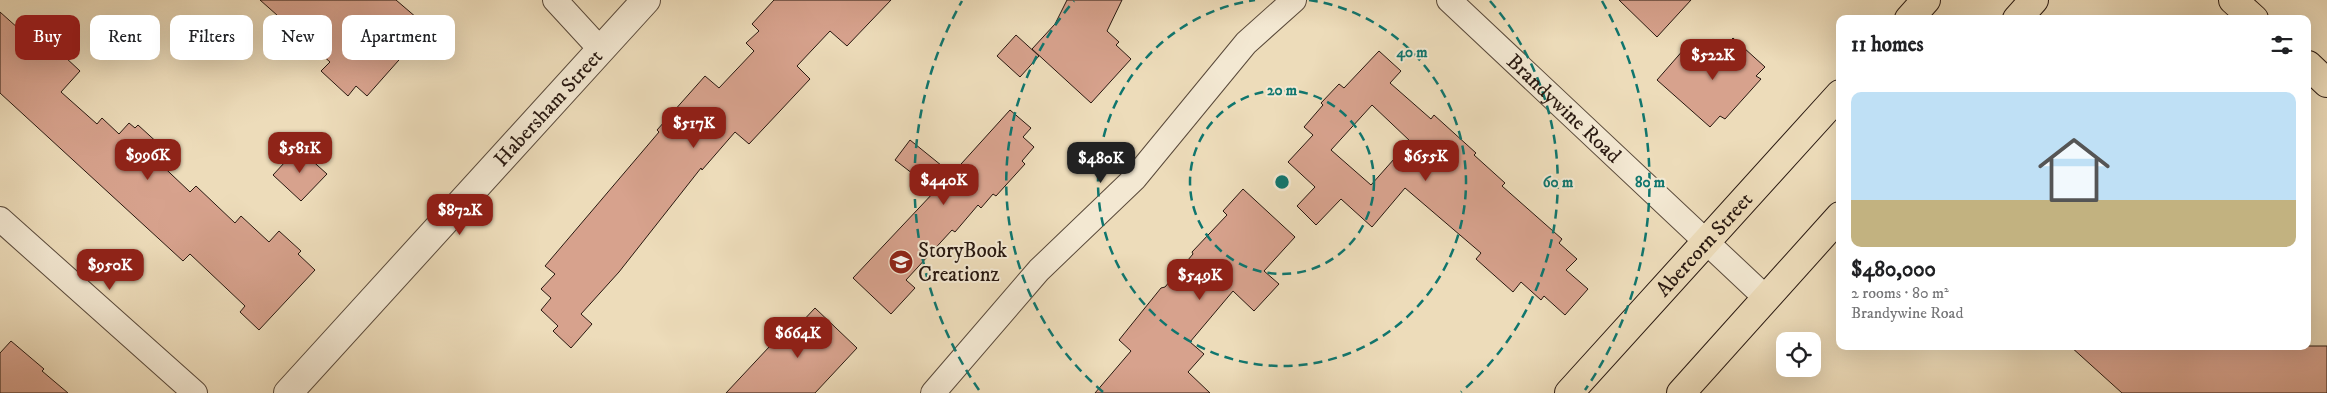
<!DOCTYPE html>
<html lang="en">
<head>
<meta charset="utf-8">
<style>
  :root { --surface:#fff; --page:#f2f2f2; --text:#202124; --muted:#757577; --accent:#8f2418 }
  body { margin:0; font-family:"IM FELL DW Pica",serif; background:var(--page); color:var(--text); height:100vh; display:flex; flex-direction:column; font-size:19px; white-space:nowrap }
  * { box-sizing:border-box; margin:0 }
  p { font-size:16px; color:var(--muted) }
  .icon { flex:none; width:28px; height:28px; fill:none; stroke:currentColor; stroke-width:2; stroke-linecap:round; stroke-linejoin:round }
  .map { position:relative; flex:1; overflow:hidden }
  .side { position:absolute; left:1836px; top:15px; width:475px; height:335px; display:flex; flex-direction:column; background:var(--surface); border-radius:10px; box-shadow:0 5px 20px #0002 }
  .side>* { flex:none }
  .banner { position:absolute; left:15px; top:15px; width:475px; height:45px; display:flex; gap:10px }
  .tools { position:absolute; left:1776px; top:332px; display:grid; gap:10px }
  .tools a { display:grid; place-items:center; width:45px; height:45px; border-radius:10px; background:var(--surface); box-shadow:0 5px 20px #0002; font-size:25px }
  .price { position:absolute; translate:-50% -42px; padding:0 11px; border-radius:10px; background:var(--accent); color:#fff; font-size:16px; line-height:32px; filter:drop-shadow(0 1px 2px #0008) }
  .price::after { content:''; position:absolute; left:50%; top:30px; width:15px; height:11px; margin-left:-8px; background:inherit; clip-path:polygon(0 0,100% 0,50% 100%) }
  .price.current { background:#222; color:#fff }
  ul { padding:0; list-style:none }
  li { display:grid; align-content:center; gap:10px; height:265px; padding:0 15px }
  li span { display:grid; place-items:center; height:155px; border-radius:10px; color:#555 }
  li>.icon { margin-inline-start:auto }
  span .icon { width:90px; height:90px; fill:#fffc; stroke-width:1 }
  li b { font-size:21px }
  h2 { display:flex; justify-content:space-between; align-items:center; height:60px; padding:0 15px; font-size:21px }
  .chip { padding:0 18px; border-radius:10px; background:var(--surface); box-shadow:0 5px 20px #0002; font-size:18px; line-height:45px }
  .chip.current { background:var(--accent); color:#fff }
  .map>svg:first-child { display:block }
</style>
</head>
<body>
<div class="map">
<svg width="2327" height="393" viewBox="0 0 2327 393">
  <rect width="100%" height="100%" fill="#eddcba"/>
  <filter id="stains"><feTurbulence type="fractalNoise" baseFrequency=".004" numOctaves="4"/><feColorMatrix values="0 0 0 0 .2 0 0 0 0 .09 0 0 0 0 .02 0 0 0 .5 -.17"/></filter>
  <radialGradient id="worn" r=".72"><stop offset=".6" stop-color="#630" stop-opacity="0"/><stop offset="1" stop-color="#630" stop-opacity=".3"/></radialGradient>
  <!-- building -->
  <path fill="#d7a28d" stroke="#281810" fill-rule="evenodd" d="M260 0H396L417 18 411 25 422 34 367 96 356 86 348 96 321 71 330 62Z
    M774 0H891L847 46 830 31 797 66 810 79 749 144 735 132 702 170 701 168 619 272 581 314 592 324 571 348 553 331 558 326 541 310 551 298 541 289 555 274 545 266 659 132 657 130 705 76 719 88 754 51 746 43 759 31 752 24Z
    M1067 0H1122L1107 31 1119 42 1116 45 1131 59 1091 103 1032 49 1055 24Z
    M1619 0H1691L1657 37Z
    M0 12 28 37 35 29 80 71 61 92 97 124 102 118 119 134 129 123 135 128 138 125 161 146 152 156 190 192 196 186 235 223 241 216 269 242 279 231 301 251 298 254 315 270 259 330 240 312 245 306 190 254 183 261 0 93Z
    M1016 35 1039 56 1020 77 997 56Z
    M1733 38 1765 67 1756 76 1761 79 1725 119 1720 116 1710 127 1657 80 1685 48 1706 67Z
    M1379 51 1401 71 1390 83 1431 119 1434 115 1476 153 1474 155 1505 183 1502 186 1562 239 1559 243 1577 259 1566 270 1588 289 1565 315 1544 296 1541 300 1521 282 1513 292 1476 259 1481 253 1405 188 1372 227 1341 199 1316 225 1297 206 1315 187 1288 162 1313 135 1304 127 1323 105 1321 103 1339 84 1344 88ZM1372 105 1410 141 1371 185 1331 150Z
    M1010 110 1031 128 1023 137 1034 147 1022 161 1025 164 996 196 993 194 981 208 978 205 955 232 952 230 906 280 915 288 891 314 853 278 935 191 895 160 910 140 952 174Z
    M298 148 327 174 301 201 273 175Z
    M1243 189 1295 237 1264 271 1279 284 1254 311 1233 291 1190 342 1204 354 1188 372 1210 393H1095L1131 351 1119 340 1161 288 1165 287 1193 254 1192 252 1227 215 1223 211Z
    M815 308 857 348 815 393H726L770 346 767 343 791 318 799 325Z
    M11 341 44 369 42 371 68 393H0V353Z
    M2070 346H2327V393H2122Z"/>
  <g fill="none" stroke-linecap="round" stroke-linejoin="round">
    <defs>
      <g id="minor">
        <path d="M555 0 601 50"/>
        <path id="s1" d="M1449 0 1766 298"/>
        <path d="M0 219 195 393"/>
        <path d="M933 393 1039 270 1135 178 1246 43 1294 0"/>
      </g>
      <g id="tertiary">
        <path id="s2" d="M288 393 646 0"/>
      </g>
      <g id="primary">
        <path d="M1909 19 1926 0"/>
        <path d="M2017 19 2034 0"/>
        <path id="s3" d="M1569 393 1840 94"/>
        <path d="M1681 393 1840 216"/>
      </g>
      <path id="trunk" d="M2233 0 2254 19
        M2308 65 2327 83"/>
    </defs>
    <!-- minor casing -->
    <use href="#minor" stroke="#59493a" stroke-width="26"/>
    <!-- tertiary casing -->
    <use href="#tertiary" stroke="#59493a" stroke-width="30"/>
    <!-- primary casing -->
    <use href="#primary" stroke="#281810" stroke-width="30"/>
    <!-- trunk casing -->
    <use href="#trunk" stroke="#281810" stroke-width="30"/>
    <!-- minor -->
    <use href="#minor" stroke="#f3e8d2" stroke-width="24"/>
    <!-- tertiary -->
    <use href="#tertiary" stroke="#f3e8d2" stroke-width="28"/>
    <!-- primary -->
    <use href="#primary" stroke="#eddcba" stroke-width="28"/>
    <!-- trunk -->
    <use href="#trunk" stroke="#eddcba" stroke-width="28"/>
  </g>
  <!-- distance rings -->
  <g fill="none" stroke="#0f766e" stroke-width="2.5" stroke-dasharray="9 6">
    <circle cx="1282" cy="182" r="92"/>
    <path d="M1309 0A184 184 0 1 1 1255 0"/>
    <path d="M1103 392A276 276 0 0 1 1074 1M1490 1A276 276 0 0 1 1461 392"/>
    <path d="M979 390A368 368 0 0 1 962 1M1602 1A368 368 0 0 1 1585 390"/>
  </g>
  <!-- icons -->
  <defs>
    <symbol id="school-disc" viewBox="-11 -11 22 22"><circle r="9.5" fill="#8f2418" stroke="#f3e8d2"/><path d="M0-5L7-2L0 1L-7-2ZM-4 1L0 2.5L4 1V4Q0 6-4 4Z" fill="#fff"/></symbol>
  </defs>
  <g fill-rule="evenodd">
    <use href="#school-disc" x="887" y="248" width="28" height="28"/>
  </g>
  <g text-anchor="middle" stroke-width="4" stroke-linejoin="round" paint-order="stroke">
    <!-- street labels -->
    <g font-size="21" fill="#281810" stroke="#f3e8d2">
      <text dy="7" stroke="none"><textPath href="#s2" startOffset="386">Habersham Street</textPath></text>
      <text dy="7" stroke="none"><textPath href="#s1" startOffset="158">Brandywine Road</textPath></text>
      <text dy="7" stroke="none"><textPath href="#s3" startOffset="201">Abercorn Street</textPath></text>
    </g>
    <!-- poi labels -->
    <g font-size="21" fill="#281810" stroke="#f3e8d2" text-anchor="start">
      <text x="918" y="257">StoryBook<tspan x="918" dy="24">Creationz</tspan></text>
    </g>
  </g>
  <circle cx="1282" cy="182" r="8" fill="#0f766e" stroke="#f3e8d2" stroke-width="2.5"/>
  <g font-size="15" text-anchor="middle" font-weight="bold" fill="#0f766e" stroke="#f3e8d2" stroke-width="4" stroke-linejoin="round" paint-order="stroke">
    <text x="1412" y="57">40 m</text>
    <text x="1282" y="95">20 m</text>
    <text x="1558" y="187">60 m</text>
    <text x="1650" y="187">80 m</text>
  </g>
  <rect width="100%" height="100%" filter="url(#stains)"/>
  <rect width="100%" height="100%" fill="url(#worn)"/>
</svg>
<div class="tools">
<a><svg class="icon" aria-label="locate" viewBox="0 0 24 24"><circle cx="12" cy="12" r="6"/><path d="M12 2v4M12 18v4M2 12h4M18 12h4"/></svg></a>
</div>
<b class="price" style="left:1713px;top:81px">$522K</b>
<b class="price" style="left:694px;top:149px">$517K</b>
<b class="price" style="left:300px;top:174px">$581K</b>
<b class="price" style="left:148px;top:181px">$996K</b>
<b class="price" style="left:1426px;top:182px">$655K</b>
<b class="price current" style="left:1101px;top:184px">$480K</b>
<b class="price" style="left:944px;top:206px">$440K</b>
<b class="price" style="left:460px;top:236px">$872K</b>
<b class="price" style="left:110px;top:291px">$950K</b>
<b class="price" style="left:1200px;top:301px">$549K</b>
<b class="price" style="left:798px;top:359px">$664K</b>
<div class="banner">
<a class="chip current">Buy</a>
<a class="chip">Rent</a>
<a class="chip">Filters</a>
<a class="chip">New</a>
<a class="chip">Apartment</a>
</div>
<section class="side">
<h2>11 homes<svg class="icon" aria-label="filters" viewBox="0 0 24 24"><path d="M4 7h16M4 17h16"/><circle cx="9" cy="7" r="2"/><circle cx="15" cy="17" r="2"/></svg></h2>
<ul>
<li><span style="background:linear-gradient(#bfe0f5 70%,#c2b280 0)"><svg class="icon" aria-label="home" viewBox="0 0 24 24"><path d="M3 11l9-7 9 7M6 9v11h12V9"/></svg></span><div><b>$480,000</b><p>2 rooms · 80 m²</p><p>Brandywine Road</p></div></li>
</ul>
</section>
</div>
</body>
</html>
